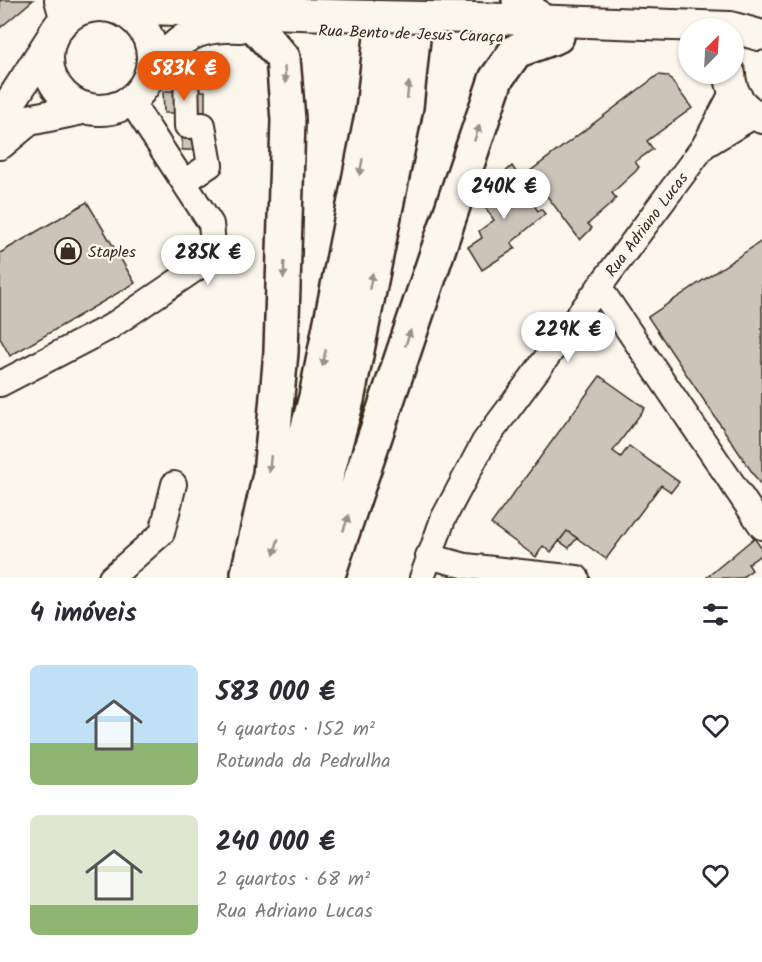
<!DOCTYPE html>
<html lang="pt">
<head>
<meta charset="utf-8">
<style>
  :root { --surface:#fff; --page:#f2f2f3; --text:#2b2b33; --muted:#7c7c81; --accent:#ea580c }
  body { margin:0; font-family:Kalam,sans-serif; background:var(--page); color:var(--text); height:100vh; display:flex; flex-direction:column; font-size:22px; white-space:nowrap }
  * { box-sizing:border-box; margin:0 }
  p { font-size:20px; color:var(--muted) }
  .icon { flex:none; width:33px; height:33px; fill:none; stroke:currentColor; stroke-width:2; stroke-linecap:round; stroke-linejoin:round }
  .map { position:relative; height:578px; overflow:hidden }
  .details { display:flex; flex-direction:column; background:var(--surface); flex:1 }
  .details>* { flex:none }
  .needle { width:39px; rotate:24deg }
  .controls { position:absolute; left:678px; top:18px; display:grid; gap:12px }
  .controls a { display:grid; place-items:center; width:66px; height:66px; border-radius:50%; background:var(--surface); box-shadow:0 2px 4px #0004; font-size:30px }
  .price { position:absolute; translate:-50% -51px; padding:0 14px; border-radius:21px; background:#fff; color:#222; font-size:20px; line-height:39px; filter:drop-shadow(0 2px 3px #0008) }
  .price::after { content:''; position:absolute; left:50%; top:36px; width:18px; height:14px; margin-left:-9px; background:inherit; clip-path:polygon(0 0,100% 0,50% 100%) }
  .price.current { background:var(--accent); color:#fff }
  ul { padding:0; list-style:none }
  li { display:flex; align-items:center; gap:18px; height:150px; padding:0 30px }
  li span { display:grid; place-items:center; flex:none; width:168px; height:120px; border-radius:9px; color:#555 }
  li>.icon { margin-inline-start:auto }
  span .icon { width:72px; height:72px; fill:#fffc; stroke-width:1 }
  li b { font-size:26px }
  h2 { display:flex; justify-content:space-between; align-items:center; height:72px; padding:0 30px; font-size:26px }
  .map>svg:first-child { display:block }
</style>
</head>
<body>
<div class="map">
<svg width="762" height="578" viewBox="0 0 762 578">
  <rect width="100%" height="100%" fill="#fbf7ec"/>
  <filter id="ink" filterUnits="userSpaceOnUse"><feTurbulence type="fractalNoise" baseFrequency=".0167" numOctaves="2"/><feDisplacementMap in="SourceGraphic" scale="12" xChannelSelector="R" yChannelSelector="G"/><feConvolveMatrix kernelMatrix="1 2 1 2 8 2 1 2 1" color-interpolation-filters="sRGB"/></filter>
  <g filter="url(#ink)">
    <!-- building -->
    <path fill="#ccc4b9" stroke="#3b2a1e" stroke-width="1.5" d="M0 0H33L0 28Z
      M658 75 668 76 692 108 647 141 653 149 635 162 639 167 636 171 612 193 616 198 613 202 588 224 592 228 580 240 529 172Z
      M163 91H205V113H164Z
      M182 136H199V150H182Z
      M512 166 520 178 502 192 508 199 522 188 538 211 541 209 545 214 511 243 516 248 482 270 468 247 482 238 479 231 494 220 482 203 487 192 485 191Z
      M87 202 135 283 10 356 0 338V253Z
      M762 241V487L648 317Z
      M600 376 645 408 613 451 621 457 629 446 679 482 671 492 661 485 606 559 567 531 551 552 543 546 536 557 491 524Z
      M567 531 577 538 569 548 559 541Z
      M754 538 762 549V554L748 564 752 570 741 578H706Z"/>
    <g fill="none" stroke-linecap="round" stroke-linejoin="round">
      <defs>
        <path id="minor" d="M57 0 63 21
          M95 0 103 6
          M167 53 186 64 187 126 203 125 210 165 184 182
          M704 146 755 115
          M599 287 762 527
          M0 384 110 327 207 261 213 244 211 224 130 100
          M428 556 466 566 577 578
          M111 578 162 533 174 484
          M422 578 443 519 484 442 704 146 733 91"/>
        <path id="major" d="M48 58a52 52 0 1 1 104 0a52 52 0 1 1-104 0Z
          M115 8 329 15
          M475 18 730 27 759 35
          M150 74C179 39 192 25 240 27
          M730 74C731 94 742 110 762 118
          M0 118 51 39
          M0 144 29 120 87 108"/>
        <path id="highway" d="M519 0 541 21
          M260 13 278 0
          M248 573 270 474 281 352 288 120 283 58 256 27
          M268 578 316 397 373 110 385 0
          M299 578 347 400 406 107 417 0
          M327 578 496 79 516 51 557 36"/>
      </defs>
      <!-- minor casing -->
      <use href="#minor" stroke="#3b2a1e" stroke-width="28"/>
      <!-- major casing -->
      <use href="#major" stroke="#3b2a1e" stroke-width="34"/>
      <!-- highway casing -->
      <use href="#highway" stroke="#3b2a1e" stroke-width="38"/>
      <!-- minor -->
      <use href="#minor" stroke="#fbf7ec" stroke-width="24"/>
      <!-- major -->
      <use href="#major" stroke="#fbf7ec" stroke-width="30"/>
      <!-- highway -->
      <use href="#highway" stroke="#fbf7ec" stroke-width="33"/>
      <defs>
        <path id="major-bridge" d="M329 15 475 18"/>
      </defs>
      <!-- major-bridge casing -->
      <use href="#major-bridge" stroke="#3b2a1e" stroke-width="34" stroke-linecap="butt"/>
      <!-- major-bridge -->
      <use href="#major-bridge" stroke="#fbf7ec" stroke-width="30"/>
    </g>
    <!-- one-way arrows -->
    <defs><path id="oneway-solid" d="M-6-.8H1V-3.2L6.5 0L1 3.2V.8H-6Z" transform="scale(1.5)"/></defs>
    <g fill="#9b9085">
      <use href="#oneway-solid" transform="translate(285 75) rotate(86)"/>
      <use href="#oneway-solid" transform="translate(408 90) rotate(-84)"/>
      <use href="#oneway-solid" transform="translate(477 133) rotate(-71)"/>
      <use href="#oneway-solid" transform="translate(361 167) rotate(101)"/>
      <use href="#oneway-solid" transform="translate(284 270) rotate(92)"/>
      <use href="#oneway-solid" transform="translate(371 281) rotate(-79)"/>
      <use href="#oneway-solid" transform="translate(408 338) rotate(-71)"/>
      <use href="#oneway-solid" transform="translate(324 358) rotate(101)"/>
      <use href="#oneway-solid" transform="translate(270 464) rotate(96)"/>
      <use href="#oneway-solid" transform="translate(346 523) rotate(-71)"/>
      <use href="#oneway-solid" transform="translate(276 547) rotate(105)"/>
    </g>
  </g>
  <!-- icons -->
  <defs>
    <symbol id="shop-ring" viewBox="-11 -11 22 22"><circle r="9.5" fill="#fbf7ec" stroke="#3b2a1e" stroke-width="1.5"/><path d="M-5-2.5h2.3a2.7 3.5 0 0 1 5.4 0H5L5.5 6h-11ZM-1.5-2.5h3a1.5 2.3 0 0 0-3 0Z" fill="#3b2a1e"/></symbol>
  </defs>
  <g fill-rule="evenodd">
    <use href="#shop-ring" x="53" y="236" width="30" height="30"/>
  </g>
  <g text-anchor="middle" stroke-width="4.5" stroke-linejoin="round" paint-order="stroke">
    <!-- street labels -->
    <g font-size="16" fill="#3b2a1e" stroke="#fbf7ec">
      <text transform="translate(411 33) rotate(2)" y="6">Rua Bento de Jesus Caraça</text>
      <text transform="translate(646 224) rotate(-53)" y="6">Rua Adriano Lucas</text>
    </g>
    <!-- poi labels -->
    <g font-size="16" fill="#3b2a1e" stroke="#fbf7ec" text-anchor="start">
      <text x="88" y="257">Staples</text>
    </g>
  </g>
</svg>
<div class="controls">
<a><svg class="needle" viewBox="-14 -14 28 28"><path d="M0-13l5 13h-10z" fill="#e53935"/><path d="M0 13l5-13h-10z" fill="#7c7c81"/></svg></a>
</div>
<b class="price current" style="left:184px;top:102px">583K €</b>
<b class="price" style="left:504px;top:220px">240K €</b>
<b class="price" style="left:208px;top:286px">285K €</b>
<b class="price" style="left:568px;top:363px">229K €</b>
</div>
<section class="details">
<h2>4 imóveis<svg class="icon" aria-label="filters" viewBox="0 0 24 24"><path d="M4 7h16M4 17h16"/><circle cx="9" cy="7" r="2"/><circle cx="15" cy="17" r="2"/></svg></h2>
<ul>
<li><span style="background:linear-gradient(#bfe0f5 65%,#8fb573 0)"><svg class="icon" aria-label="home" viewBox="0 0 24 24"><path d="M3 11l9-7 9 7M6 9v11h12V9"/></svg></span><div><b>583 000 €</b><p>4 quartos · 152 m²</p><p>Rotunda da Pedrulha</p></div><svg class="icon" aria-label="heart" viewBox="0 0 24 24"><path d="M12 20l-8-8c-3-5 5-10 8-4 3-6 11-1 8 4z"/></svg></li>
<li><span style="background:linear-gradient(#dfe7d0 75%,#8fb573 0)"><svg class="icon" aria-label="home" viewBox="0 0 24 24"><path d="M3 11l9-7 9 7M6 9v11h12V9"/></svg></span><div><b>240 000 €</b><p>2 quartos · 68 m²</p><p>Rua Adriano Lucas</p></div><svg class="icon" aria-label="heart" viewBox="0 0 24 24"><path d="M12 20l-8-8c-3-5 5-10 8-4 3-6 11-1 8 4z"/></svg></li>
</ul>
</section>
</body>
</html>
